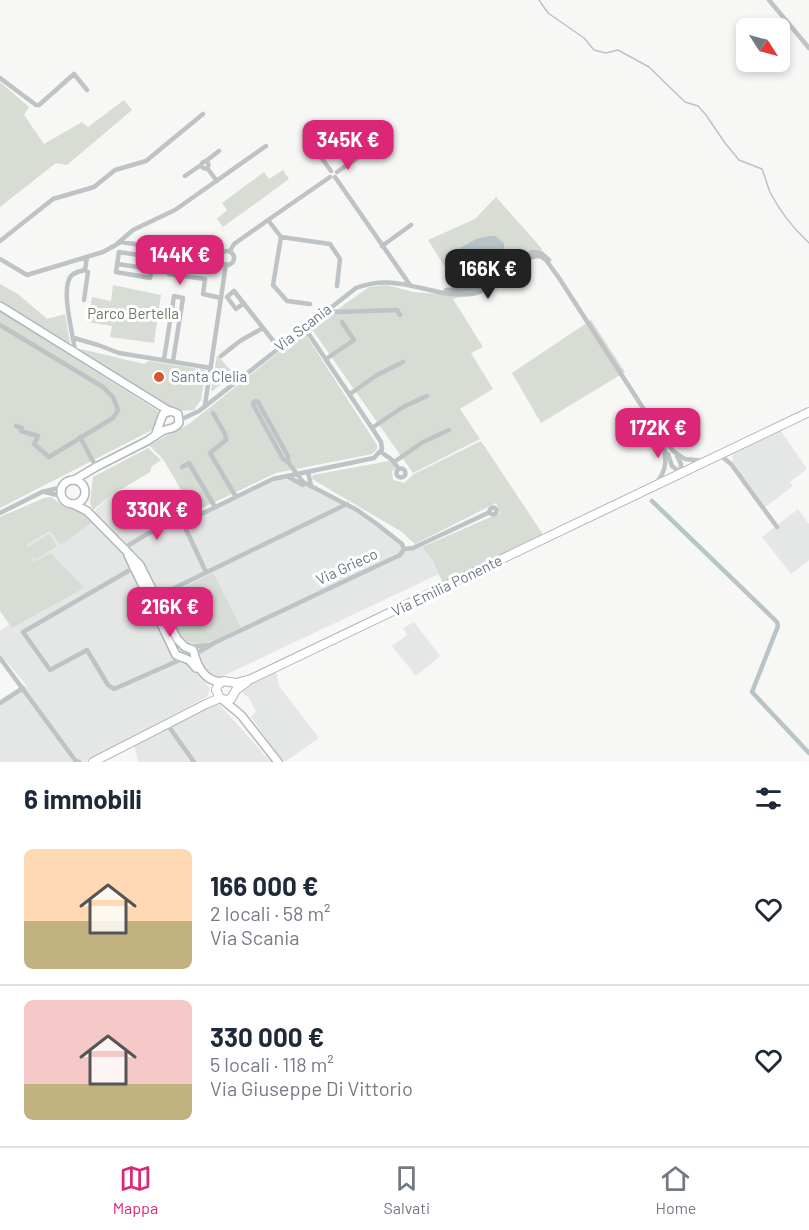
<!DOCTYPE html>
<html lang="it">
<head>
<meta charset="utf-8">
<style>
  :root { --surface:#fff; --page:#f6f6f7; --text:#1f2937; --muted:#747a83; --line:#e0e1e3; --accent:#db2777 }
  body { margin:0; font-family:Barlow,sans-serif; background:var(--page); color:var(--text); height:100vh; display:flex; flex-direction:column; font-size:22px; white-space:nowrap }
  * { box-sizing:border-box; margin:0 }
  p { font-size:20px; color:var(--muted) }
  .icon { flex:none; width:33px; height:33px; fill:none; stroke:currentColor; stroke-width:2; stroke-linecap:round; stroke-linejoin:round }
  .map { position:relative; height:762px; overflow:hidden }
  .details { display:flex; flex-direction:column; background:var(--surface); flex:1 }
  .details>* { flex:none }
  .needle { width:39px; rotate:126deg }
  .fabs { position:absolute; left:736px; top:18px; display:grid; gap:12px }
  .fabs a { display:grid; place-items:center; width:54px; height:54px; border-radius:9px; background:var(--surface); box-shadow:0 3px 9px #0003; font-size:30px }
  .price { position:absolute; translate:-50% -51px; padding:0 14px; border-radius:12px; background:var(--accent); color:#fff; font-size:20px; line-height:39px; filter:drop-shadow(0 2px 3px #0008) }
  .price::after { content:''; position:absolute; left:50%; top:36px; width:18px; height:14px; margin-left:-9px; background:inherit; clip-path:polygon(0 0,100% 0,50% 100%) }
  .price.active { background:#222; color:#fff }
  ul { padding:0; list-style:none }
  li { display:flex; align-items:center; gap:18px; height:150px; padding:0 24px }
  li+li { border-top:2px solid var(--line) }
  li span { display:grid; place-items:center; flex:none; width:168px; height:120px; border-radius:9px; color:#555 }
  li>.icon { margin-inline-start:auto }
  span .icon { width:72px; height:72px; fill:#fffc; stroke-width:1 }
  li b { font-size:26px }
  h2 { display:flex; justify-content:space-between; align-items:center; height:72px; padding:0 24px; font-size:26px }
  .tabs { display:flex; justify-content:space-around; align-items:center; height:84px; border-top:2px solid var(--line); background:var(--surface); font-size:16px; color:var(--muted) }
  .tabs a { display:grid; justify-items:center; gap:3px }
  .tabs .active { color:var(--accent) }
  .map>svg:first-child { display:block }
</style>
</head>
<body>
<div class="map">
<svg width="809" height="762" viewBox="0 0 809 762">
  <rect width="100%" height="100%" fill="#f7f7f5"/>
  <!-- built -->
  <path fill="#e5e6e6" d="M779 428 807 469 790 482 793 486 764 508 734 466 732 455 734 452Z
    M284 477 310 488 373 521 404 549 422 547 433 561 439 574 206 684 210 688 208 696 86 762H0V702L27 686 0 654V630L10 624 12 628 34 563 26 544 50 531 60 545 110 496 122 490 153 531 179 516 184 524Z
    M798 509 809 524V560L791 574 762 537Z
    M414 622 440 656 416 676 392 646 407 635 403 628Z
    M276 672 279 686 319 738 286 761H282L251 717 256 712 248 696H245L241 689Z
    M218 703 271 762H138L134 744Z"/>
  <!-- green -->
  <path fill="#d7dcd4" d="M0 82 29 107 24 115 44 144 82 122 88 127 124 100 132 110 67 165 56 163 0 207Z
    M283 170 289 179 223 227 217 219 227 210 222 203 264 172 269 179Z
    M496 197 542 249 477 292 453 299 483 347 471 353 493 389 460 409 480 439 413 473 311 328 369 287 387 285 413 292 450 295 449 293 456 285 428 240 475 219Z
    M0 284 18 294 47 319 65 314 70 342 69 343 0 301Z
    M113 285 161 295 154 343 110 337 112 326 88 322 92 297 111 301Z
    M0 311 158 411 156 428 0 508Z
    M591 320 625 372 541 423 512 373Z
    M304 332 377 445V449L372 454 276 473 194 512 163 459 149 445 189 424Z
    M81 349 144 364 149 361 206 370 201 400 195 408V410L180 411 167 406 80 351Z
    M217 355 234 374 211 392Z
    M481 441 546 539 445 588 433 561 422 547 500 513 496 503 415 544 402 532 312 479 313 475 389 461 394 466 395 471 392 470 393 480 404 483 414 474Z
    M148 448 161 460 152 466 150 472 110 496 93 510 90 503 93 477Z
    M51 497 62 505 86 509 96 520 60 545 50 531 27 544 28 547 49 534 57 546 35 560 31 555 34 562 51 553 84 588 12 628 0 611V517L44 498Z
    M213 573 241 627C219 637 193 657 176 630L179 628 169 609 166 610 165 602 166 597Z"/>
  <!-- water -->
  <path fill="#b8c4c8" d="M489 236H495L504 243V249L491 257 482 253C475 258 471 263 463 267L453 252 476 239Z"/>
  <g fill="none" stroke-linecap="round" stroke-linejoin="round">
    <!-- stream -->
    <path stroke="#b8c4c8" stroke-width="1.5" d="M539 0 548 13 584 38 594 50 606 53 618 50 649 67 685 102 698 106 706 115 725 143 739 160 762 169C765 176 767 185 770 192 779 210 794 229 809 243"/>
    <!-- canal -->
    <path stroke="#b8c4c8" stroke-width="4.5" d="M652 501 777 622 778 626 752 692 809 753"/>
    <defs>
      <path id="secondary" d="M0 306 169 411
        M74 480 96 467 147 441C151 438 156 435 161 432 168 427 173 431 179 423L178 414 171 411 163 414 155 436
        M61 492a12 12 0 1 1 24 0a12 12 0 1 1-24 0Z
        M73 504 87 511 140 565 177 639 185 647 193 650C197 665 203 680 220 682
        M128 555 176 655 189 660 196 668
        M223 700 241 715 278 762"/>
      <path id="primary" d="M220 698 216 690 218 685 223 681 236 683 251 679 809 412
        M93 762 206 704 220 698 225 700 231 699 236 690 247 682"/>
    </defs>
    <!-- secondary casing -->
    <use href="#secondary" stroke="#b1b7bb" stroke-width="10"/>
    <!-- primary casing -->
    <use href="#primary" stroke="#b2b7bb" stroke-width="10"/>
    <!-- minor -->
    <path stroke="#bec3c6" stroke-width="4.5" d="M769 0 809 48
      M0 78 36 105H39L74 74 87 90
      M305 138a4 4 0 1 1 8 0a4 4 0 1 1-8 0Z
      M310 142 331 171
      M206 161 219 151
      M201.5 165a3.5 3.5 0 1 1 7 0a3.5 3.5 0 1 1-7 0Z
      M207 168 217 181
      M337 172 363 154
      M185 176 201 165
      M335 177 410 285
      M268 220 330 177
      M281 237 330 244 340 259 337 286
      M281 237 273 285 287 301 310 304
      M0 241 53 199 94 187 115 170 146 161 203 114
      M118 243 133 230 175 210 266 146
      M382 246 411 225
      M230 251 234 244 268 220 281 237
      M220 258a7 7 0 1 1 14 0a7 7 0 1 1-14 0Z
      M0 259 27 275 103 252 121 242 221 257
      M117 264 152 269 150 278 116 272 119 252 139 255 141 245
      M169 274 205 279 203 294 221 298
      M446 290 472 289 479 287 532 252 541 253 549 260
      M84 300 88 272 85 270
      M244 303 236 309 227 297 234 291 278 347
      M329 307 331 311 337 312 397 310 400 315
      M0 325 103 387 113 397 118 410 113 418 49 457 34 444 38 436 21 431 22 428 16 426
      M74 338 98 345 119 353 211 368
      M75 352C74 336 59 287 72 275 75 272 81 271 85 270L87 257
      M221 356 240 341 263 328
      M164 359 174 296 183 298 173 361
      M326 359 354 340 342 322
      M350 394 377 375 403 362
      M205 405 226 264
      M213 413 225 434 226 440 210 453 236 497
      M179 423 182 419 199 411 356 288C400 271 431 299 471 294 496 291 517 256 540 256L546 260 559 278 654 425 673 451 685 459 704 461
      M372 428 403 407 427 396
      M80 437 96 467
      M381 452 391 459 399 469
      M668 454 672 466 681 473
      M720 455 731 464 777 527
      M677 456 681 464V474
      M288 462V456L258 402 255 401 253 404 254 406 283 459 288 462 303 482 357 510 377 524 402 544 404 549
      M394 462 423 442 449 430
      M182 467 189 463 215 507
      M396.5 473a4.5 4.5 0 1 1 9 0a4.5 4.5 0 1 1-9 0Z
      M308 472 311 486
      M287 476 303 485
      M655 484C667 472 667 458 663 442
      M45 492 57 495 65 501
      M167 497 180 518
      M489.5 511a3.5 3.5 0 1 1 7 0a3.5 3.5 0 1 1-7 0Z
      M0 513 42 492 63 487
      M124 548 179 515
      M135 567 23 632 50 670 87 650 108 685 114 689 182 659
      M206 572 183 523 273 479 374 458 382 449 381 442 372 428 304 327
      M156 597 347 504
      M190 647 208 645
      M194 655 214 643 400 555 404 549 413 548 490 512
      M0 658 75 760 79 762
      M0 703 23 688
      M167 724 194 762"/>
    <!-- secondary -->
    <use href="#secondary" stroke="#fff" stroke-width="7"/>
    <!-- primary -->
    <use href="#primary" stroke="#fff" stroke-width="8"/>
  </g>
  <!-- markers -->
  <circle fill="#da5432" stroke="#fff" stroke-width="2" cx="159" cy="377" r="6"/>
  <g text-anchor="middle" stroke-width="6" stroke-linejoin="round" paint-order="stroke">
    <!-- park labels -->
    <g font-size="15" fill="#6b7b66" stroke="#fff">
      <text x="133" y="319">Parco Bertella</text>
    </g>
    <!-- street labels -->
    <g font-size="15" fill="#687884" stroke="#fff">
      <text transform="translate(303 328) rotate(-38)" y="5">Via Scania</text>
      <text transform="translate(347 567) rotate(-25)" y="5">Via Grieco</text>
      <text transform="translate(447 586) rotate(-26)" y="5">Via Emilia Ponente</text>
    </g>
    <!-- poi labels -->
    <g font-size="15" fill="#687884" stroke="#fff" text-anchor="start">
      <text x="171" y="382">Santa Clelia</text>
    </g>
  </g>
</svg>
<div class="fabs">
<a><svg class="needle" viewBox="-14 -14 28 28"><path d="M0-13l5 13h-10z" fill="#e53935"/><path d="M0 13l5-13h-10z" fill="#747a83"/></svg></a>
</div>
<b class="price" style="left:348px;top:171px">345K €</b>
<b class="price" style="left:180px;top:286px">144K €</b>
<b class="price active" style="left:488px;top:300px">166K €</b>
<b class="price" style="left:658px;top:459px">172K €</b>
<b class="price" style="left:157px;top:541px">330K €</b>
<b class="price" style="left:170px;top:638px">216K €</b>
</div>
<section class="details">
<h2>6 immobili<svg class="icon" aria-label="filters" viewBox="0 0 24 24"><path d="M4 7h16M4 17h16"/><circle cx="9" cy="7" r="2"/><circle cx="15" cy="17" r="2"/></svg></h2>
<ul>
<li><span style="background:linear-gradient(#ffd9b3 60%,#c2b280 0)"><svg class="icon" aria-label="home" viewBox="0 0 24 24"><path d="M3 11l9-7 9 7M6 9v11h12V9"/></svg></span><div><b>166 000 €</b><p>2 locali · 58 m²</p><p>Via Scania</p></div><svg class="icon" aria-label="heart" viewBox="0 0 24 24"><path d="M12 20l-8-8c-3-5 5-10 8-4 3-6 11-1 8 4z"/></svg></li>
<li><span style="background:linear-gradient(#f6c9c9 70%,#c2b280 0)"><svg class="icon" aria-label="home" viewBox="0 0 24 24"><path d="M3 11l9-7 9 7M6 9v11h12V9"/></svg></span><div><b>330 000 €</b><p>5 locali · 118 m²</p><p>Via Giuseppe Di Vittorio</p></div><svg class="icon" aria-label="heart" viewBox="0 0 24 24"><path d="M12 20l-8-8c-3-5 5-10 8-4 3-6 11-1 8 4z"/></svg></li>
</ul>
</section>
<nav class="tabs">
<a class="active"><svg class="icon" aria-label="map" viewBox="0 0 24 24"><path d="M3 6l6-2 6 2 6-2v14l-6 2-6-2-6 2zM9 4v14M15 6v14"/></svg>Mappa</a>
<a><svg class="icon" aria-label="saved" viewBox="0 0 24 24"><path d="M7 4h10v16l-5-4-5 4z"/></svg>Salvati</a>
<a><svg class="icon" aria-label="home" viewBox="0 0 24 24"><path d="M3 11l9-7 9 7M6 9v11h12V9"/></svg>Home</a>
</nav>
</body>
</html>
